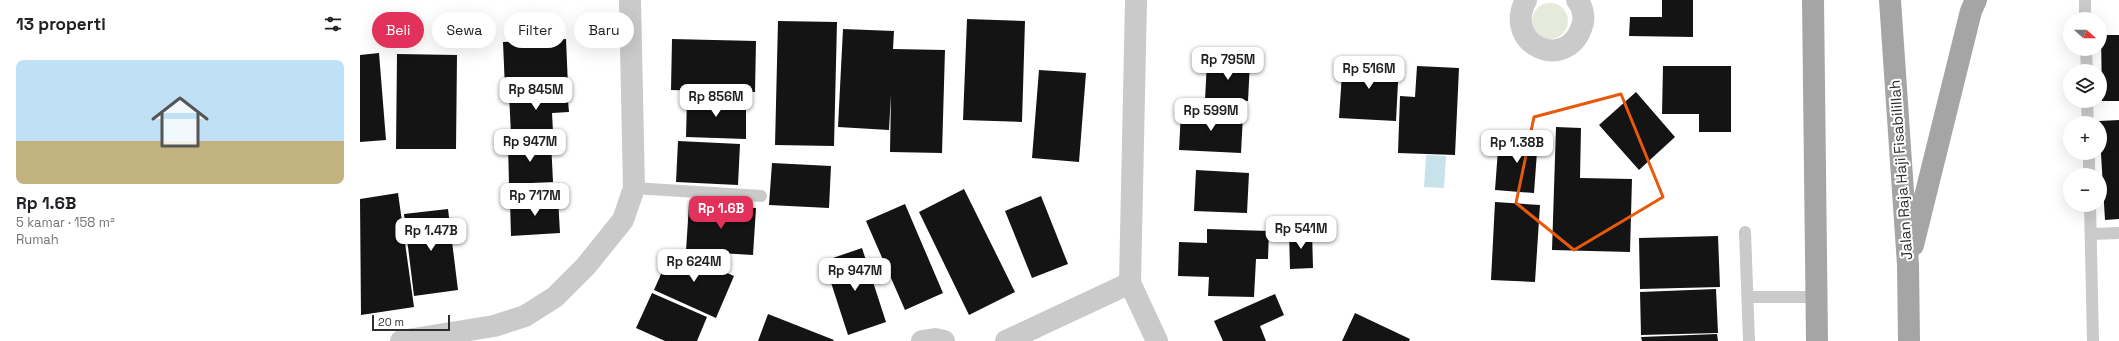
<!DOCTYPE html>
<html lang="id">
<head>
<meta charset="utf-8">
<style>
  :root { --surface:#fff; --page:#f2f2f2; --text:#202124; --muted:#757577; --line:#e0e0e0; --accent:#e2315a }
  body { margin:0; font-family:"Space Grotesk",sans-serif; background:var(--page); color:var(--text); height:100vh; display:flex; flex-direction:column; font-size:15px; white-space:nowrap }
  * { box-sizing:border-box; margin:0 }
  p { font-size:13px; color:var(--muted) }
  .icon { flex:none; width:22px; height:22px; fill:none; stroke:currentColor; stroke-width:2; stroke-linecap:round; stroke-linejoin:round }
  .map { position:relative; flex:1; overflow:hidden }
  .details { display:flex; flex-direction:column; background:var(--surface); width:360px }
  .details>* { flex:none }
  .banner { position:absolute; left:12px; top:12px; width:380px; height:36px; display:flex; gap:8px }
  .needle { width:26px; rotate:111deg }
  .tools { position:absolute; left:1703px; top:12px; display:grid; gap:8px }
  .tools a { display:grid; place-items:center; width:44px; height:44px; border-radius:50%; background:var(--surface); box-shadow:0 4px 16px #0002; font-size:20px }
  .scale { position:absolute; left:12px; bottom:10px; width:78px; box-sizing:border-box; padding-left:4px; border:2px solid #2d2d2d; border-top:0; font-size:11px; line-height:14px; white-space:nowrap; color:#2d2d2d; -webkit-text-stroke:3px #fff; paint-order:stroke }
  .price { position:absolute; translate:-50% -34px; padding:0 9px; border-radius:8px; background:#fff; color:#222; font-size:13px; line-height:26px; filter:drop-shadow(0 1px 2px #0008) }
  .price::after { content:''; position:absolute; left:50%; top:24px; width:12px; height:9px; margin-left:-6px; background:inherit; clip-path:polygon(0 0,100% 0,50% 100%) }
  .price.on { background:var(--accent); color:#fff }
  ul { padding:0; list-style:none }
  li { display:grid; align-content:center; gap:8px; height:212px; padding:0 16px }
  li+li { border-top:1px solid var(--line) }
  li span { display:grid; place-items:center; height:124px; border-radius:8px; color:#555 }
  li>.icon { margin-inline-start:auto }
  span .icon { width:72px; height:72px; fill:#fffc; stroke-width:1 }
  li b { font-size:17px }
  h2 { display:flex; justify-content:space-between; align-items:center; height:48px; padding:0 16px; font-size:17px }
  .tag { padding:0 14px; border-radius:18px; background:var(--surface); box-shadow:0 4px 16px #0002; font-size:14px; line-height:36px }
  .tag.on { background:var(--accent); color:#fff }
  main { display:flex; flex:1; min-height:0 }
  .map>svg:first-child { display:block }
</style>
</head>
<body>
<main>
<section class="details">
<h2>13 properti<svg class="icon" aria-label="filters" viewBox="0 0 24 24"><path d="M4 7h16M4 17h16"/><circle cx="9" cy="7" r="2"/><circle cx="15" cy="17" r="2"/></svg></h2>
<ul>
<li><span style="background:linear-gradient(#bfe0f5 65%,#c2b280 0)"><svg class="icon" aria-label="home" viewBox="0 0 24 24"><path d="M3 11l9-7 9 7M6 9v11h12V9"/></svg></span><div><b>Rp 1.6B</b><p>5 kamar · 158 m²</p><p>Rumah</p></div></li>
</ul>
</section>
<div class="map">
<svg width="1759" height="341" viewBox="0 0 1759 341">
  <rect width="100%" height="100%" fill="#fff"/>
  <!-- green -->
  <path fill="#e6eadb" d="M1172 21a18 18 0 1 1 36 0a18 18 0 1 1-36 0Z"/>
  <!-- water -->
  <path fill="#c7e2ea" d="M1066 155 1086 156 1084 188 1064 187Z"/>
  <!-- building -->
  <path fill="#141414" d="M1302 0H1333V37L1269 36 1270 17H1302Z
    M607 19 665 21 662 122 603 120Z
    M418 21 477 22 474 146 415 145Z
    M483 29 534 31 533 49 585 50 582 153 530 152 531 94 529 130 478 127Z
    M1741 35H1759V101H1742Z
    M206 39 208 86 145 89 143 42Z
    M312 39 396 41 395 92 311 90Z
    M19 53 26 140 0 142V55Z
    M37 54 97 55 96 149H36Z
    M983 59 1039 63 1036 121 979 118Z
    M847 61 890 62 888 101 845 100Z
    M1057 66 1099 68 1095 155 1038 153 1040 96 1055 97Z
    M1303 66H1371V132H1339V114H1302Z
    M679 70 726 73 719 162 672 158Z
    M207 90 209 112 192 113 193 132 151 134 149 94Z
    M1276 92 1315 137 1279 170 1239 125Z
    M327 97 386 99V139L326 137Z
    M821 111 883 115 881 153 819 150Z
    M1759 120V219L1745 220 1739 121Z
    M1196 127 1221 128 1220 178 1272 179 1270 252 1192 250Z
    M1139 136 1178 138 1174 193 1135 190Z
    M191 141 193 182 149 184 148 144Z
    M318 141 380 144 378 185 316 182Z
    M412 163 471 166 469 208 409 205Z
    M836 170 889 173 887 213 834 211Z
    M604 189 655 292 609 315 559 212Z
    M38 193 54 307 1 315 0 199Z
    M681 196 708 264 672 278 645 211Z
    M198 198 200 233 151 236 150 201Z
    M1135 202 1180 205 1175 282 1131 280Z
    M329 204 396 208 393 255 326 251Z
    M545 204 583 293 545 310 506 221Z
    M88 209 98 290 54 296 44 214Z
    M847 229 909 231 908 259H896L894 297 848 296 849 277 818 276 819 242 847 243Z
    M952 231 953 268 930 269 929 232Z
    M1358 236 1360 287 1280 289 1279 238Z
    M502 248 526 322 488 335 464 261Z
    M312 249 374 276 356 318 294 290Z
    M1356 289 1358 333 1281 335 1280 292Z
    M292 293 347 317 337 341H305L276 328Z
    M915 294 924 315 900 326 906 341H863L854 321Z
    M995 313 1050 339 1049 341H982Z
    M408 314 474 340 473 341H398Z
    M1357 334 1358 341H1282L1281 337Z"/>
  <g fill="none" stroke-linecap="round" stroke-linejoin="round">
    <!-- lane -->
    <path stroke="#cacaca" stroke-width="12" d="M1725 0V19
      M1726 49 1727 71
      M1727 101 1728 123
      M1729 153V175
      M274 188 401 196
      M1730 205 1733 341
      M1385 232 1389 341
      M1731 234 1759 233
      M1388 297H1455"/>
    <!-- street -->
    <path stroke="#cacaca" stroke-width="22" d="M776 0 770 283 797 341
      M1166 0C1142 45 1207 73 1222 26 1225 18 1223 7 1217 0
      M41 341 134 326 165 316 195 297 226 266 263 220 274 188 270 0
      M562 341 575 339 584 341
      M646 341 770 283"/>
    <!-- primary -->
    <path stroke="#a5a5a5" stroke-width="22" d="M1453 0 1457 341
      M1530 0 1548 265 1549 341
      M1553 245 1611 11 1616 0"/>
  </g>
  <!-- marked area -->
  <path fill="none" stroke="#e8590c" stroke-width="3" stroke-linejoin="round" d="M1261 94 1303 197 1214 250 1156 203 1174 117Z"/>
  <g text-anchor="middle" stroke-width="4" stroke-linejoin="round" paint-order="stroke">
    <!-- street labels -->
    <g font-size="15" fill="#2d2d2d" stroke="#fff">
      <text transform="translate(1541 170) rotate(-94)" y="5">Jalan Raja Haji Fisabilillah</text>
    </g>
  </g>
</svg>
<div class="tools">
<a><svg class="needle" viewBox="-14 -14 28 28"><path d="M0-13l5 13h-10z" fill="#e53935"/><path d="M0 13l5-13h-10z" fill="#757577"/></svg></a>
<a><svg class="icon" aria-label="layers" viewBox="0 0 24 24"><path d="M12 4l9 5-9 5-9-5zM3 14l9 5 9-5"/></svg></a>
<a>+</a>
<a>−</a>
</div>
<div class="scale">20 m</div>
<b class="price" style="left:868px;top:81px">Rp 795M</b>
<b class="price" style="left:1009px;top:90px">Rp 516M</b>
<b class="price" style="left:176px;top:111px">Rp 845M</b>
<b class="price" style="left:356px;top:118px">Rp 856M</b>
<b class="price" style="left:851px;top:132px">Rp 599M</b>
<b class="price" style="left:170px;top:163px">Rp 947M</b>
<b class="price" style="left:1157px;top:164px">Rp 1.38B</b>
<b class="price" style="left:175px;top:217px">Rp 717M</b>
<b class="price on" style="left:361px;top:230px">Rp 1.6B</b>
<b class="price" style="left:941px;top:250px">Rp 541M</b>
<b class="price" style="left:71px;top:252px">Rp 1.47B</b>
<b class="price" style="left:334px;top:283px">Rp 624M</b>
<b class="price" style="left:495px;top:292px">Rp 947M</b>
<div class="banner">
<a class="tag on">Beli</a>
<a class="tag">Sewa</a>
<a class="tag">Filter</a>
<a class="tag">Baru</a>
</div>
</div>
</main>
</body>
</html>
